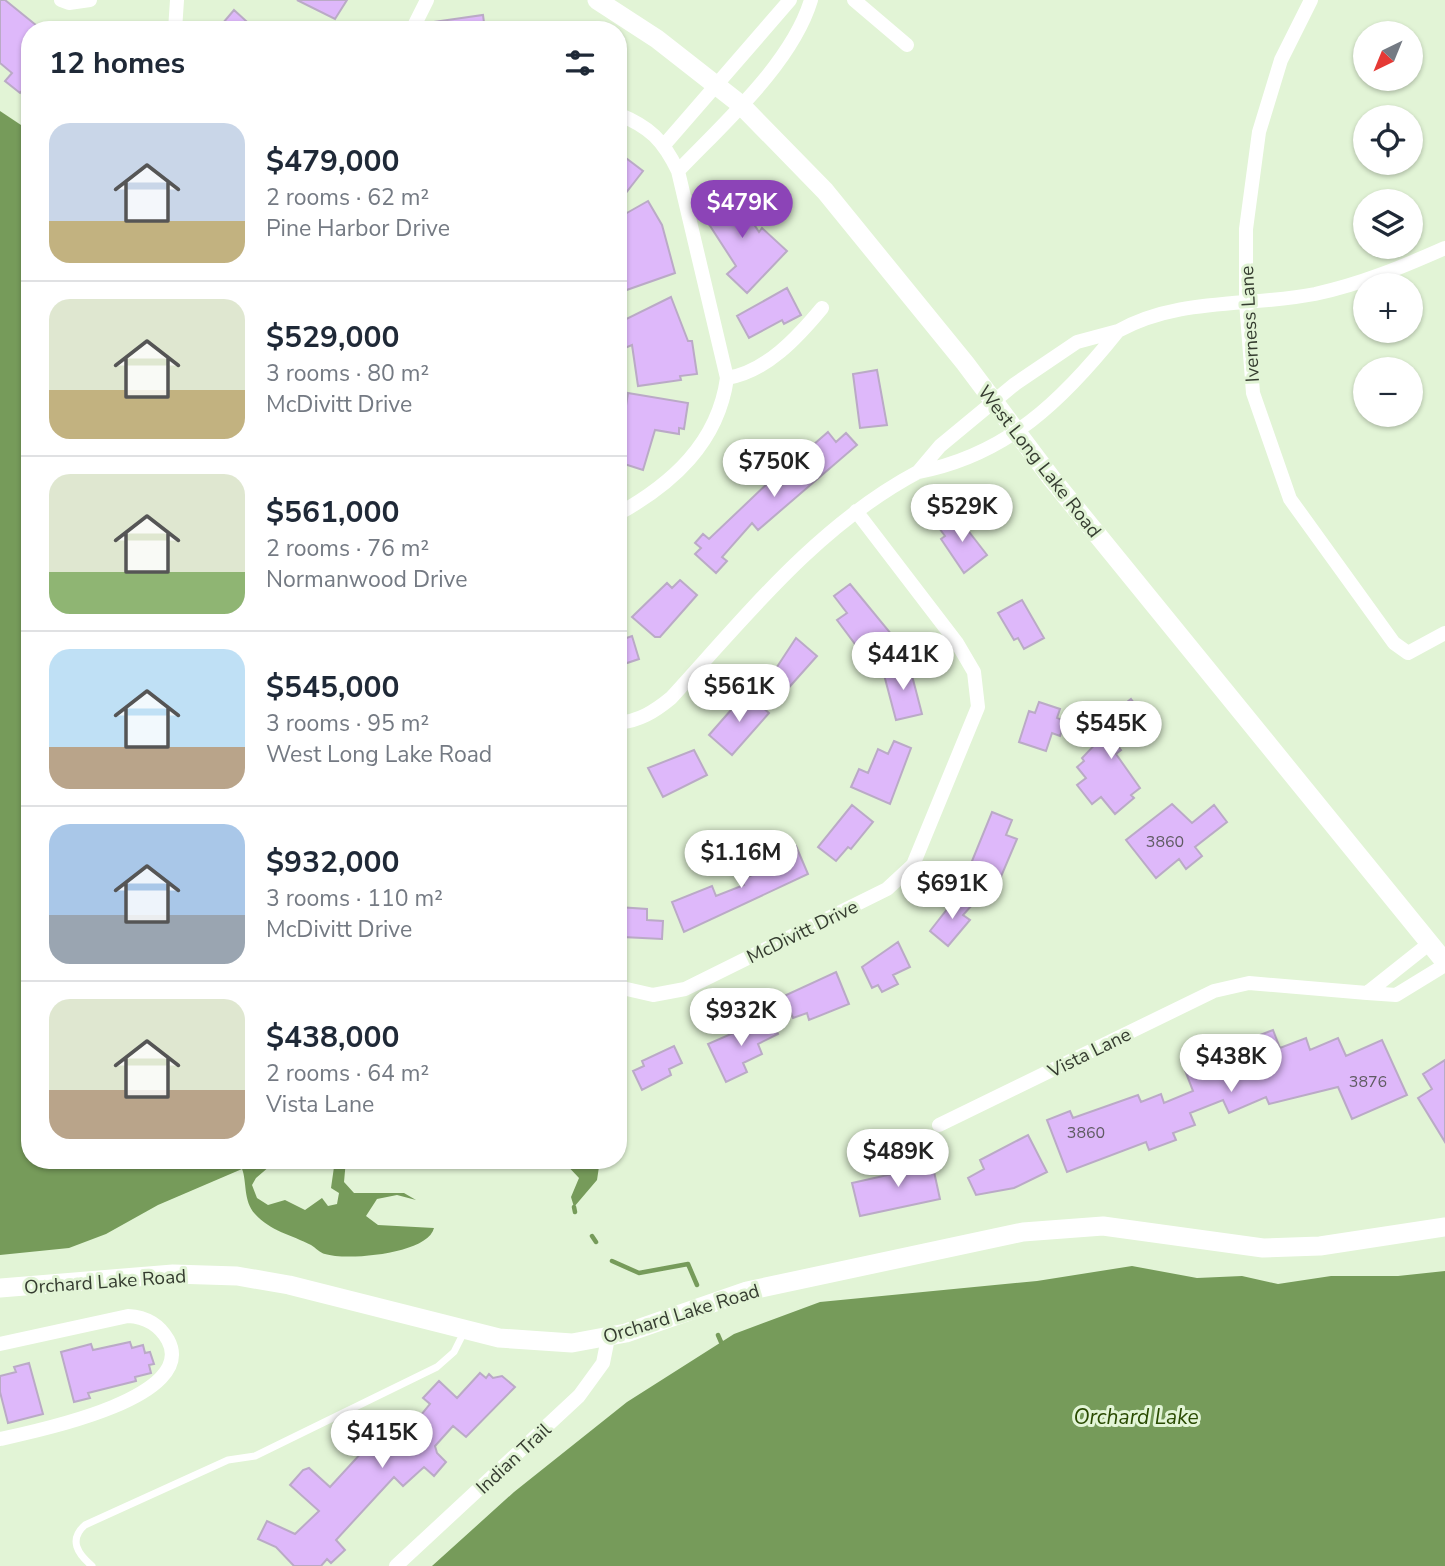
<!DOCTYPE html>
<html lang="en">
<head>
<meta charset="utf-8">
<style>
  :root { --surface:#fff; --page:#f2f2f3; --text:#1f2937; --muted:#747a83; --line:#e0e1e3; --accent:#8c44b7 }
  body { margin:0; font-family:"Nunito Sans",sans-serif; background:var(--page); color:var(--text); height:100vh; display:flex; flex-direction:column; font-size:26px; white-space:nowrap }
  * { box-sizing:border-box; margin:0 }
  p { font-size:23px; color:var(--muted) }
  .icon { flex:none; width:38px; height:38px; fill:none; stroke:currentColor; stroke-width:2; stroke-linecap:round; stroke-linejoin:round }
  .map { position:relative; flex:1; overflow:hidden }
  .drawer { position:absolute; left:21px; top:21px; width:606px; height:1148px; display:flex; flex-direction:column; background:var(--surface); border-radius:28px; box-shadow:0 2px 5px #0004 }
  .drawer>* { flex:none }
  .needle { width:46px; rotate:223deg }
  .buttons { position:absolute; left:1353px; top:21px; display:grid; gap:14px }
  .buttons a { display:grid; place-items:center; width:70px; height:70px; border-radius:50%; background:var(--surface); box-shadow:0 2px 5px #0004; font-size:35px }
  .price { position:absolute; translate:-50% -60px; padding:0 16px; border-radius:24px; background:#fff; color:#222; font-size:23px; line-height:46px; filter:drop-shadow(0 2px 4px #0008) }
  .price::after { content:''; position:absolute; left:50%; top:42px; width:21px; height:16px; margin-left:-10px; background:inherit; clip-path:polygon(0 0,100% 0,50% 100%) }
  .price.active { background:var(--accent); color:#fff }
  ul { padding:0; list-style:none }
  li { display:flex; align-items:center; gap:21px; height:175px; padding:0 28px }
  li+li { border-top:2px solid var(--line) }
  li span { display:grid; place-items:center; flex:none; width:196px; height:140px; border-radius:21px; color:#555 }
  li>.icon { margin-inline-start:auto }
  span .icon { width:84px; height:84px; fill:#fffc; stroke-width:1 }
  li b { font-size:30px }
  h2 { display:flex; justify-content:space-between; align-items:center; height:84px; padding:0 28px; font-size:30px }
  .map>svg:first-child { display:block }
</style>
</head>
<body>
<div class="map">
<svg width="1445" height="1566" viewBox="0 0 1445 1566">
  <rect width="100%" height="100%" fill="#e2f4d6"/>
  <!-- water -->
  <path fill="#769b5a" d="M0 111 30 131V1160H277L256 1178 252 1185 257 1198 268 1205 285 1200 305 1210 322 1198 328 1206 337 1204 339 1193 331 1188 335 1160H346L344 1182 354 1193H404L416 1200 397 1195 377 1199 366 1216 378 1225 434 1228C428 1254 347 1261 325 1254 320 1253 316 1248 311 1245 292 1235 270 1231 255 1214 243 1201 247 1181 242 1169L158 1205 106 1234 69 1248 0 1255Z
    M562 1160H600L597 1180 574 1207 571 1197 579 1178Z
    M1132 1266 1197 1278 1242 1276 1278 1284 1331 1276H1398L1445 1271V1566H432L514 1492 627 1402 734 1334 820 1302 1037 1281Z"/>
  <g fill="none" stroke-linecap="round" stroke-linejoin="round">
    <!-- stream -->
    <path stroke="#769b5a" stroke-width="4.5" d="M574 1207 575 1212
      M592 1236 596 1242
      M612 1261 639 1273 688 1264 697 1285
      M718 1335 721 1342"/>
  </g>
  <!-- building -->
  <path fill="#deb8fa" stroke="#baaac6" stroke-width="2" d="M0 0H5L42 30H30V82L20 93 5 81 12 73 0 63Z
    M297 0H347L335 19Z
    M234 10 256 30H217Z
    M483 15 485 30H434L433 22Z
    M618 152 643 171 618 203Z
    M720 185 729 199 735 195 759 232 762 228 787 251 747 293 727 274 736 266 703 215 713 209 704 195Z
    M648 201 662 225 675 273 618 293V218Z
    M787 288 801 315 784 324 782 320 749 338 737 316Z
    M671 297 688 341H692L697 374 680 376 681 380 638 386 632 345 625 348 618 333V323Z
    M877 370 887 425 860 428 853 374Z
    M628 393 688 403 684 429 679 428V434L655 430 643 470 618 462V430L622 431Z
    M828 432 836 442 846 433 857 445 758 530 752 523 722 557 727 561 716 573 695 554 701 548 695 543 703 534 709 539 770 481 777 489 803 467 797 459Z
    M956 515 987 555 964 573 941 539 945 536 939 528Z
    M680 580 697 595 660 637H655L632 617 667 583 672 588Z
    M850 584 892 635 864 656 837 620 847 613 834 596Z
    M1022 600 1044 638 1024 649 1018 638 1014 640 998 613Z
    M632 636 639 659 618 666V641Z
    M796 638 817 656 784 693 769 679Z
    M909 664 922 714 896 720 883 671Z
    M746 693 769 713 732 755 709 735Z
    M1131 699 1145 717 1130 729 1134 733 1118 746 1121 750 1116 754 1140 788 1131 795 1134 798 1115 814 1101 797 1092 804 1077 785 1086 778 1077 767 1084 761 1082 758 1106 733 1099 724Z
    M1039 702 1060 709 1057 718 1065 721 1060 736 1052 733 1046 751 1019 742 1029 711 1035 713Z
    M894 741 911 748 890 804 851 787 859 769 868 773 878 749 888 754Z
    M694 750 707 775 663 797 648 768Z
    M1172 804 1192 823 1214 805 1227 822 1195 847 1202 856 1186 869 1179 859 1156 878 1126 840Z
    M852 805 873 822 851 849 848 847 836 861 818 847Z
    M992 812 1012 820 1006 835 1017 839 1000 879 970 866Z
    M796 846 808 874 684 932 672 902 712 886 716 896 744 885 741 880 759 872 755 864Z
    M959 894 972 905 963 915 970 920 948 946 930 931Z
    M618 907 647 909V920L663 921 662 939 623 937 624 932H618Z
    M898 942 910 967 893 975 898 984 882 992 878 985 872 988 862 967Z
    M836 972 849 1004 809 1020 807 1013 793 1018 784 996Z
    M770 1017 778 1034 758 1044 762 1054 743 1063 747 1072 726 1082 708 1044Z
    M1273 1030 1280 1048 1306 1038 1310 1050 1338 1038 1346 1056 1382 1040 1407 1095 1352 1119 1338 1087 1269 1104 1266 1097 1229 1113 1223 1100 1190 1113 1195 1125 1173 1133 1176 1140 1149 1150 1146 1142 1067 1172 1047 1120 1070 1111 1073 1118 1138 1095 1141 1102 1161 1094 1164 1103 1193 1091 1181 1060 1227 1041 1240 1072 1264 1068 1252 1038Z
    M674 1046 682 1063 669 1069 671 1075 642 1090 633 1071 644 1066 642 1061Z
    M1445 1060V1142L1418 1098 1432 1089 1423 1074Z
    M1028 1135 1047 1172 1014 1188 976 1195 968 1178 984 1169 980 1160Z
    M931 1158 940 1199 860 1216 852 1183 910 1170 908 1163Z
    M130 1342 132 1348 143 1345 145 1353 150 1352 154 1364 149 1365 151 1373 135 1377 136 1381 88 1393 90 1398 74 1402 61 1352 91 1344 93 1350Z
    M29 1363 43 1414 8 1423 0 1392V1376L16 1372 14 1367Z
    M480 1373 486 1378 489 1374 493 1378 502 1376 515 1387 466 1437 453 1426 435 1446 437 1453 446 1462 434 1476 424 1467 403 1486 394 1477 336 1540 345 1550 331 1563 327 1559 321 1566H294L276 1547 258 1539 267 1521 295 1534 319 1511 290 1485 303 1470 309 1468 330 1487 364 1450 358 1444 376 1425 397 1445 430 1404 423 1398 439 1381 457 1398Z"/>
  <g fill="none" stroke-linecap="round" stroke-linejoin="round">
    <!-- lane -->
    <path stroke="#fff" stroke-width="7" d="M92 1566C78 1554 68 1540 85 1525L228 1460 255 1456 437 1367 454 1352 465 1330"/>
    <!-- street -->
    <path stroke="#fff" stroke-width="14" d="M61 0 69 3 90 0
      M854 0 907 45
      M1311 0 1281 60 1259 132 1246 229V302L1253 393 1290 499 1394 643 1408 653 1445 633
      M175 30 177 0
      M412 30 427 0
      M618 114C650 127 663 140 678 171L727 378C718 443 672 484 618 514
      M665 144 790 0
      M678 171C724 123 792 63 811 0
      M1118 331C1063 400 1007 455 918 472L940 446 1015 384 1077 342Z
      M1118 331C1179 297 1248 307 1315 294 1361 284 1402 267 1445 248
      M727 378C766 372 798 337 822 308
      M618 723C639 721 654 712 671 698 746 616 818 525 918 472
      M1430 943 1367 993 1396 995 1445 965
      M618 987 653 995 685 989 887 889 913 865 978 707 974 672 957 643 856 511
      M939 1125 1214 991 1249 983 1367 993
      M0 1344 128 1316C146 1317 159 1324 168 1340 199 1398 37 1431 0 1439
      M396 1566 579 1396 603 1363 608 1338"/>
    <!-- secondary -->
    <path stroke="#fff" stroke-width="19" d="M597 0 657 39 740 104 825 191 965 363 1052 479 1445 962
      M0 1288 173 1274 237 1276 289 1285 499 1338 572 1343 626 1333 747 1291 1023 1232 1103 1226 1263 1248 1320 1246 1445 1227"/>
  </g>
  <g text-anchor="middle" stroke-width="6" stroke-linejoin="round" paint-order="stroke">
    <!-- number labels -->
    <g font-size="16" fill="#5f5b62">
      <text x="1165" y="847">3860</text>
      <text x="1368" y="1087">3876</text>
      <text x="1086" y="1138">3860</text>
    </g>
    <!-- street labels -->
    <g font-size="19" fill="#353c30" stroke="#e2f4d6">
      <text transform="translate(1249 324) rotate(-93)" y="7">Iverness Lane</text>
      <text transform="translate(1040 461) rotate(52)" y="7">West Long Lake Road</text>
      <text transform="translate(802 931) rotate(-26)" y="7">McDivitt Drive</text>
      <text transform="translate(1089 1052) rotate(-26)" y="7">Vista Lane</text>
      <text transform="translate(105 1281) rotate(-4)" y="7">Orchard Lake Road</text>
      <text transform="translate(681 1313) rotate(-17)" y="7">Orchard Lake Road</text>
      <text transform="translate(513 1458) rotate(-43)" y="7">Indian Trail</text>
    </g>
    <!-- water labels -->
    <g font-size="21" font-style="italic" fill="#294a01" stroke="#e2f4d6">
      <text x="1136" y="1424">Orchard Lake</text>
    </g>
  </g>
</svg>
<div class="buttons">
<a><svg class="needle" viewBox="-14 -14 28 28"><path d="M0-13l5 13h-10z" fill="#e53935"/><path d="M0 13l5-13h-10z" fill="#747a83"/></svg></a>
<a><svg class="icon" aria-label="locate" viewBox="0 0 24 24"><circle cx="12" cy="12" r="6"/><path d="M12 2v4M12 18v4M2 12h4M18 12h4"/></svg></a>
<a><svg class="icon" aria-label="layers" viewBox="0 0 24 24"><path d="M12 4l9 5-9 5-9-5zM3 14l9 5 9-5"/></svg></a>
<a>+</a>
<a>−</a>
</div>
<b class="price active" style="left:742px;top:240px">$479K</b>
<b class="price" style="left:774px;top:499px">$750K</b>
<b class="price" style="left:962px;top:544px">$529K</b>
<b class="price" style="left:903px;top:692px">$441K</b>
<b class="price" style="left:739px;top:724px">$561K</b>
<b class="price" style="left:1111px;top:761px">$545K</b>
<b class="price" style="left:741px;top:890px">$1.16M</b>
<b class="price" style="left:952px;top:921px">$691K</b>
<b class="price" style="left:741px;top:1048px">$932K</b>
<b class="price" style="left:1231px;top:1094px">$438K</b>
<b class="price" style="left:898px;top:1189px">$489K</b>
<b class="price" style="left:382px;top:1470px">$415K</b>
<section class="drawer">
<h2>12 homes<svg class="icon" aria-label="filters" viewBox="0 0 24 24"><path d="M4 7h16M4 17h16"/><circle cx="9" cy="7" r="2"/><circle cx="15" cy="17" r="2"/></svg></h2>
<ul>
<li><span style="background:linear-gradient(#c9d6e8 70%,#c2b280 0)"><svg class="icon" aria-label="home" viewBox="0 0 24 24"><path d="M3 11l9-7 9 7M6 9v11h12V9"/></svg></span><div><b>$479,000</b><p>2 rooms · 62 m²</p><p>Pine Harbor Drive</p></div></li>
<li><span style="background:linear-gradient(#dfe7d0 65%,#c2b280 0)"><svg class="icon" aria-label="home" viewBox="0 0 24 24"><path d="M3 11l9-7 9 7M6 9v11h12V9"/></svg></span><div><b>$529,000</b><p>3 rooms · 80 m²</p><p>McDivitt Drive</p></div></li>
<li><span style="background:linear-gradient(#dfe7d0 70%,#8fb573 0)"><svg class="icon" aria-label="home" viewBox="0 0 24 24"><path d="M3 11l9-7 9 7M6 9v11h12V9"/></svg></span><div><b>$561,000</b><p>2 rooms · 76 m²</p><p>Normanwood Drive</p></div></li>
<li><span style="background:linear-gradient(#bfe0f5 70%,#b9a48a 0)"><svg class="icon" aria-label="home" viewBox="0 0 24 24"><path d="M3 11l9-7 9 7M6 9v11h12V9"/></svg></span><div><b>$545,000</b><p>3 rooms · 95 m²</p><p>West Long Lake Road</p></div></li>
<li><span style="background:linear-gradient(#a9c7e8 65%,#9aa5b1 0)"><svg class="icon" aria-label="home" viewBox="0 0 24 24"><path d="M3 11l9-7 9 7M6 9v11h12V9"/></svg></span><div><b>$932,000</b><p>3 rooms · 110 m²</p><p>McDivitt Drive</p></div></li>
<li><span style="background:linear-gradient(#dfe7d0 65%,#b9a48a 0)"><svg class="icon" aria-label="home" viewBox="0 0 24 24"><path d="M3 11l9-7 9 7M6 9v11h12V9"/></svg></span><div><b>$438,000</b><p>2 rooms · 64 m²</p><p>Vista Lane</p></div></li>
</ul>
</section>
</div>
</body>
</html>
